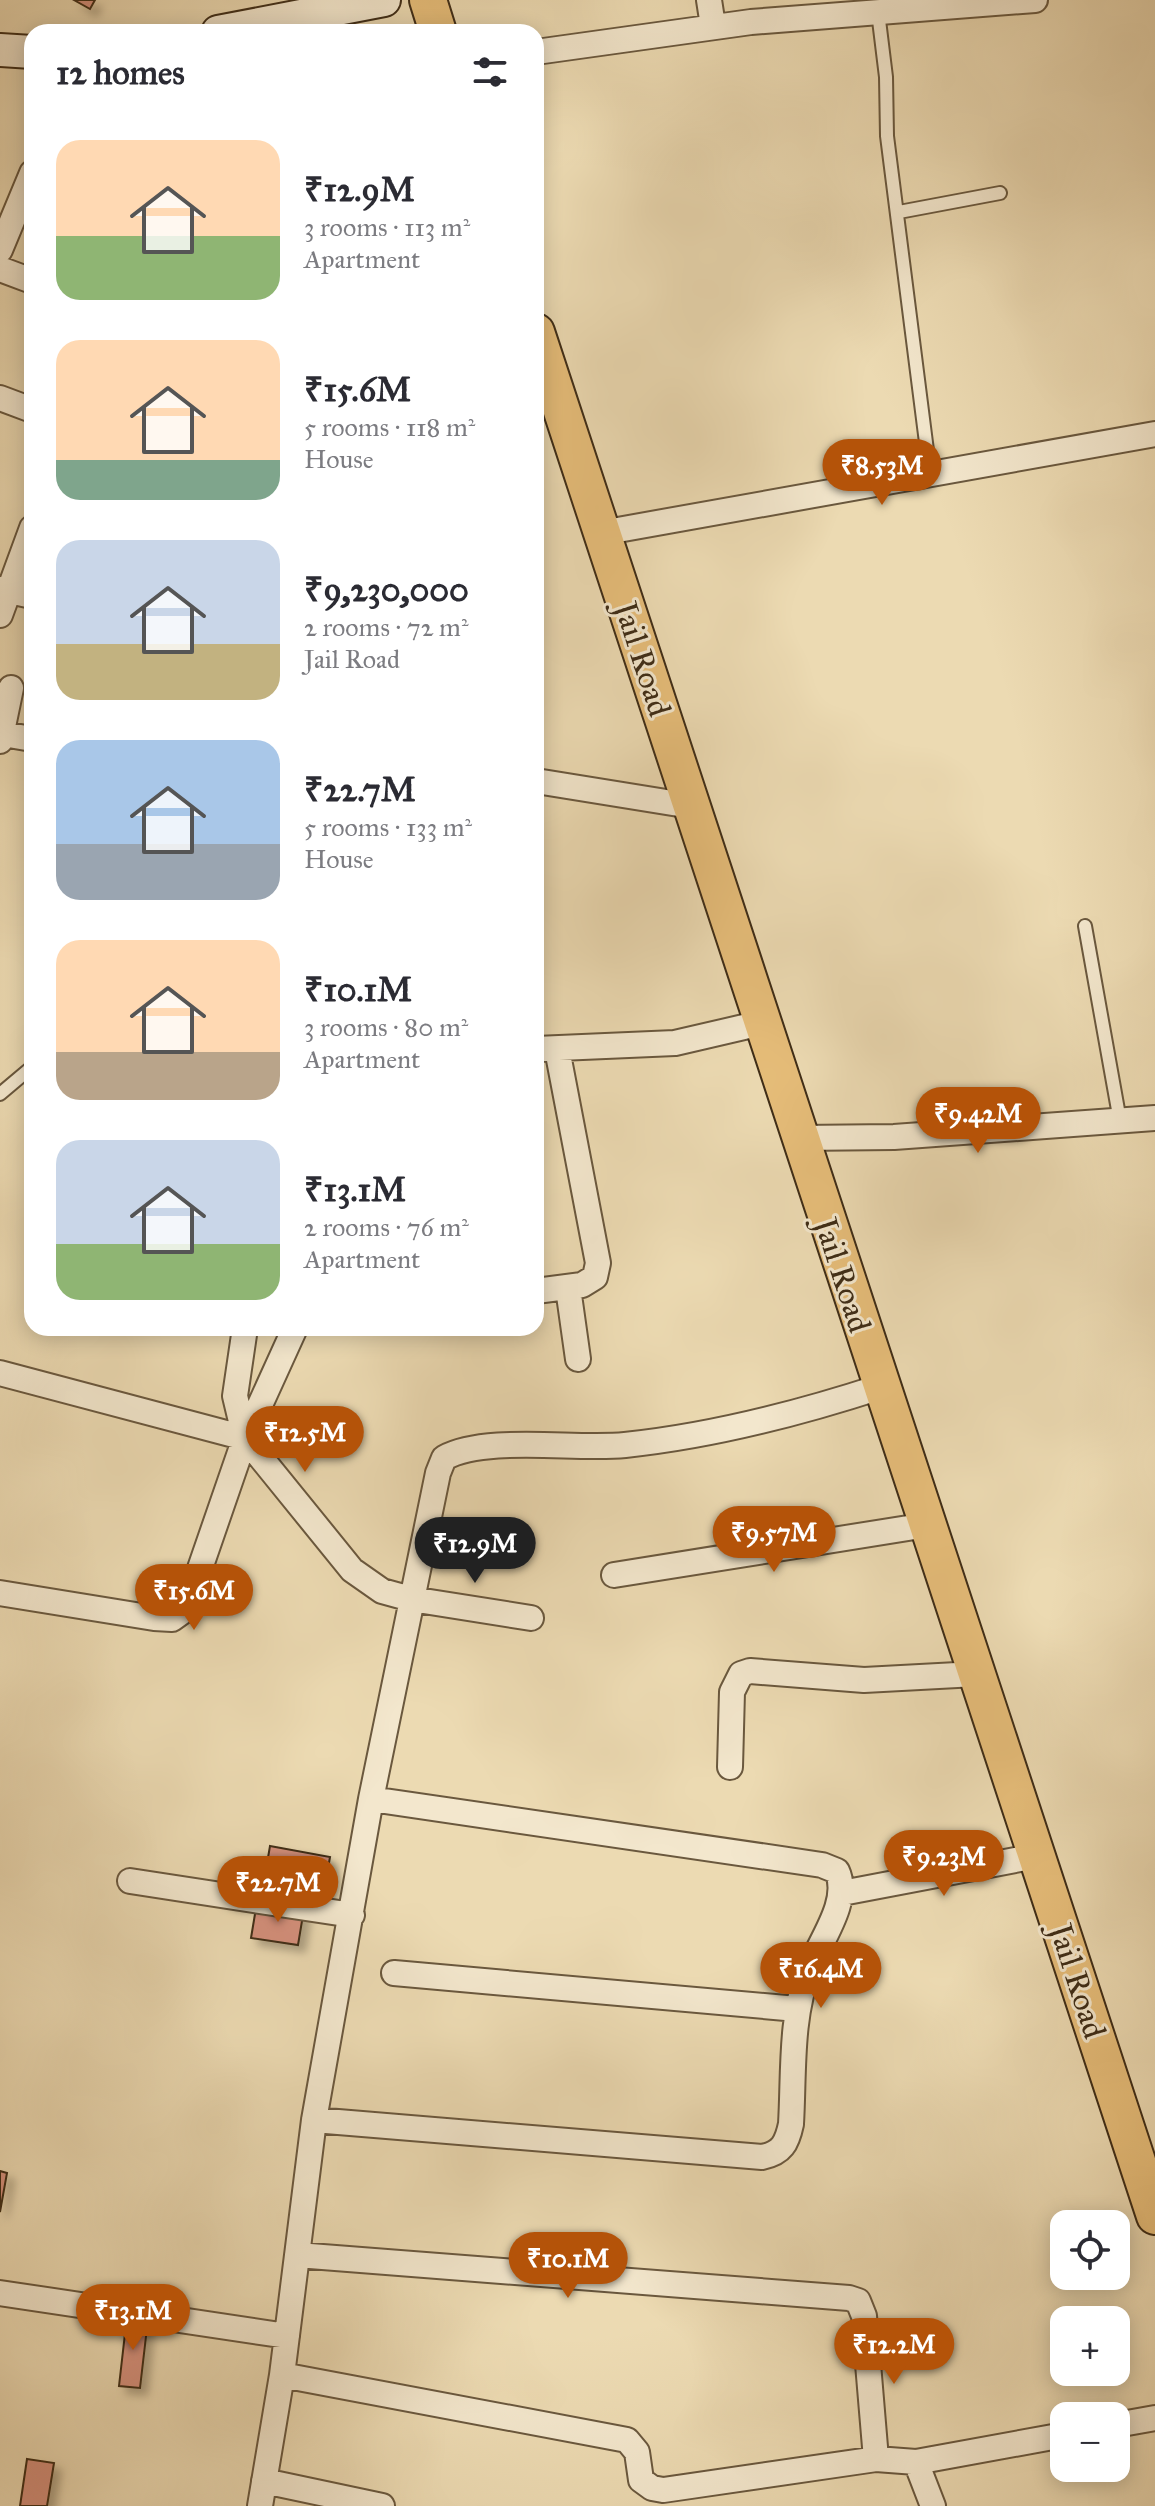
<!DOCTYPE html>
<html lang="en">
<head>
<meta charset="utf-8">
<style>
  :root { --surface:#fff; --page:#f7f7f7; --text:#2b2b33; --muted:#7c7c81; --accent:#b45309 }
  body { margin:0; font-family:"IM FELL Great Primer",serif; background:var(--page); color:var(--text); height:100vh; display:flex; flex-direction:column; font-size:30px; white-space:nowrap }
  * { box-sizing:border-box; margin:0 }
  p { font-size:26px; color:var(--muted) }
  .icon { flex:none; width:44px; height:44px; fill:none; stroke:currentColor; stroke-width:2; stroke-linecap:round; stroke-linejoin:round }
  .map { position:relative; flex:1; overflow:hidden }
  .side { position:absolute; left:24px; top:24px; width:520px; height:1312px; display:flex; flex-direction:column; background:var(--surface); border-radius:24px; box-shadow:0 4px 20px #0003 }
  .side>* { flex:none }
  .buttons { position:absolute; left:1050px; top:2210px; display:grid; gap:16px }
  .buttons a { display:grid; place-items:center; width:80px; height:80px; border-radius:16px; background:var(--surface); box-shadow:0 4px 20px #0003; font-size:40px }
  .price { position:absolute; translate:-50% -68px; padding:0 18px; border-radius:28px; background:var(--accent); color:#fff; font-size:26px; line-height:52px; filter:drop-shadow(0 2px 4px #0008) }
  .price::after { content:''; position:absolute; left:50%; top:48px; width:24px; height:18px; margin-left:-12px; background:inherit; clip-path:polygon(0 0,100% 0,50% 100%) }
  .price.selected { background:#222; color:#fff }
  ul { padding:0; list-style:none }
  li { display:flex; align-items:center; gap:24px; height:200px; padding:0 32px }
  li span { display:grid; place-items:center; flex:none; width:224px; height:160px; border-radius:24px; color:#555 }
  li>.icon { margin-inline-start:auto }
  span .icon { width:96px; height:96px; fill:#fffc; stroke-width:1 }
  li b { font-size:34px }
  h2 { display:flex; justify-content:space-between; align-items:center; height:96px; padding:0 32px; font-size:34px }
  .map>svg:first-child { display:block }
</style>
</head>
<body>
<div class="map">
<svg width="1155" height="2506" viewBox="0 0 1155 2506">
  <defs>
    <filter id="shadow"><feDropShadow dx="7" dy="7" stdDeviation="4" flood-color="#0004"/></filter>
  </defs>
  <rect width="100%" height="100%" fill="#ecdab2"/>
  <filter id="stains"><feTurbulence type="fractalNoise" baseFrequency=".0025" numOctaves="4"/><feColorMatrix values="0 0 0 0 .2 0 0 0 0 .09 0 0 0 0 .02 0 0 0 .5 -.17"/></filter>
  <radialGradient id="worn" r=".72"><stop offset=".6" stop-color="#630" stop-opacity="0"/><stop offset="1" stop-color="#630" stop-opacity=".3"/></radialGradient>
  <!-- building -->
  <path fill="#d5907c" stroke="#3f2d17" stroke-width="2" filter="url(#shadow)" d="M74 0H95L90 9Z
    M270 1846 330 1857 323 1898 263 1887Z
    M257 1902 304 1909 298 1945 251 1938Z
    M0 2171 7 2173 0 2212Z
    M127 2316 148 2319 140 2388 119 2386Z
    M27 2459 54 2463 47 2506H20Z"/>
  <g fill="none" stroke-linecap="round" stroke-linejoin="round">
    <defs>
      <path id="lane" d="M878 12 886 77 887 136 930 474
        M899 212 1000 193
        M1085 926 1120 1121
        M0 1094 32 1067"/>
      <path id="street" d="M709 0 713 26
        M536 52 751 22 1035 0
        M0 250 32 173
        M0 269 32 281
        M0 398 32 410
        M601 533 1155 434
        M0 589 32 596
        M0 615 32 528
        M3 734 32 739
        M0 741 11 688
        M536 781 691 806
        M536 1049 675 1043 761 1023
        M799 1138 894 1137 1155 1118
        M568 1288 578 1359
        M536 1291 582 1285 595 1277 598 1263 557 1049
        M245 1328 235 1396 245 1438 352 1570 382 1591 411 1599 531 1618
        M0 1373 245 1438
        M880 1387C797 1414 712 1436 625 1445 575 1450 486 1435 444 1458L438 1473 371 1799 314 2120 282 2375 627 2440 637 2452 641 2480 652 2488 663 2490 876 2459 916 2462 1064 2435
        M614 1575 927 1525
        M0 1593 154 1618 172 1619 186 1609 245 1438 295 1328
        M730 1767 732 1692 741 1674 750 1671 864 1680 976 1674
        M130 1881 352 1915
        M842 1893 1036 1856
        M394 1973 797 2009
        M314 2120 762 2157C782 2153 787 2143 791 2124 794 2073 790 2018 809 1969 820 1941 851 1901 837 1871L822 1865 371 1799
        M297 2255 849 2298 858 2301 864 2316 876 2459
        M0 2293 287 2336
        M1116 2425 1155 2418
        M916 2462 933 2506
        M264 2481 382 2506
        M260 2506 282 2375"/>
      <path id="secondary" d="M218 32 384 0
        M0 50 32 52"/>
      <path id="primary" d="M428 0 438 32
        M536 332 1155 2216"/>
    </defs>
    <!-- lane casing -->
    <use href="#lane" stroke="#6a583e" stroke-width="16"/>
    <!-- street casing -->
    <use href="#street" stroke="#6a583e" stroke-width="28"/>
    <!-- secondary casing -->
    <use href="#secondary" stroke="#3f2d17" stroke-width="36"/>
    <!-- primary casing -->
    <use href="#primary" stroke="#3f2d17" stroke-width="40"/>
    <!-- lane -->
    <use href="#lane" stroke="#f3e7cd" stroke-width="12"/>
    <!-- street -->
    <use href="#street" stroke="#f3e7cd" stroke-width="24"/>
    <!-- secondary -->
    <use href="#secondary" stroke="#f3e7cd" stroke-width="32"/>
    <!-- primary -->
    <use href="#primary" stroke="#e6bd79" stroke-width="36"/>
  </g>
  <g text-anchor="middle" stroke-width="6" stroke-linejoin="round" paint-order="stroke">
    <!-- street labels -->
    <g font-size="32" fill="#3f2d17" stroke="#f3e7cd">
      <text transform="translate(643 659) rotate(72)" y="11">Jail Road</text>
      <text transform="translate(843 1275) rotate(72)" y="11">Jail Road</text>
      <text transform="translate(1078 1981) rotate(72)" y="11">Jail Road</text>
    </g>
  </g>
  <rect width="100%" height="100%" filter="url(#stains)"/>
  <rect width="100%" height="100%" fill="url(#worn)"/>
</svg>
<div class="buttons">
<a><svg class="icon" aria-label="locate" viewBox="0 0 24 24"><circle cx="12" cy="12" r="6"/><path d="M12 2v4M12 18v4M2 12h4M18 12h4"/></svg></a>
<a>+</a>
<a>−</a>
</div>
<b class="price" style="left:882px;top:507px">₹8.53M</b>
<b class="price" style="left:978px;top:1155px">₹9.42M</b>
<b class="price" style="left:305px;top:1474px">₹12.5M</b>
<b class="price" style="left:774px;top:1574px">₹9.57M</b>
<b class="price selected" style="left:475px;top:1585px">₹12.9M</b>
<b class="price" style="left:194px;top:1632px">₹15.6M</b>
<b class="price" style="left:944px;top:1898px">₹9.23M</b>
<b class="price" style="left:278px;top:1924px">₹22.7M</b>
<b class="price" style="left:821px;top:2010px">₹16.4M</b>
<b class="price" style="left:568px;top:2300px">₹10.1M</b>
<b class="price" style="left:133px;top:2352px">₹13.1M</b>
<b class="price" style="left:894px;top:2386px">₹12.2M</b>
<section class="side">
<h2>12 homes<svg class="icon" aria-label="filters" viewBox="0 0 24 24"><path d="M4 7h16M4 17h16"/><circle cx="9" cy="7" r="2"/><circle cx="15" cy="17" r="2"/></svg></h2>
<ul>
<li><span style="background:linear-gradient(#ffd9b3 60%,#8fb573 0)"><svg class="icon" aria-label="home" viewBox="0 0 24 24"><path d="M3 11l9-7 9 7M6 9v11h12V9"/></svg></span><div><b>₹12.9M</b><p>3 rooms · 113 m²</p><p>Apartment</p></div></li>
<li><span style="background:linear-gradient(#ffd9b3 75%,#7fa58c 0)"><svg class="icon" aria-label="home" viewBox="0 0 24 24"><path d="M3 11l9-7 9 7M6 9v11h12V9"/></svg></span><div><b>₹15.6M</b><p>5 rooms · 118 m²</p><p>House</p></div></li>
<li><span style="background:linear-gradient(#c9d6e8 65%,#c2b280 0)"><svg class="icon" aria-label="home" viewBox="0 0 24 24"><path d="M3 11l9-7 9 7M6 9v11h12V9"/></svg></span><div><b>₹9,230,000</b><p>2 rooms · 72 m²</p><p>Jail Road</p></div></li>
<li><span style="background:linear-gradient(#a9c7e8 65%,#9aa5b1 0)"><svg class="icon" aria-label="home" viewBox="0 0 24 24"><path d="M3 11l9-7 9 7M6 9v11h12V9"/></svg></span><div><b>₹22.7M</b><p>5 rooms · 133 m²</p><p>House</p></div></li>
<li><span style="background:linear-gradient(#ffd9b3 70%,#b9a48a 0)"><svg class="icon" aria-label="home" viewBox="0 0 24 24"><path d="M3 11l9-7 9 7M6 9v11h12V9"/></svg></span><div><b>₹10.1M</b><p>3 rooms · 80 m²</p><p>Apartment</p></div></li>
<li><span style="background:linear-gradient(#c9d6e8 65%,#8fb573 0)"><svg class="icon" aria-label="home" viewBox="0 0 24 24"><path d="M3 11l9-7 9 7M6 9v11h12V9"/></svg></span><div><b>₹13.1M</b><p>2 rooms · 76 m²</p><p>Apartment</p></div></li>
</ul>
</section>
</div>
</body>
</html>
